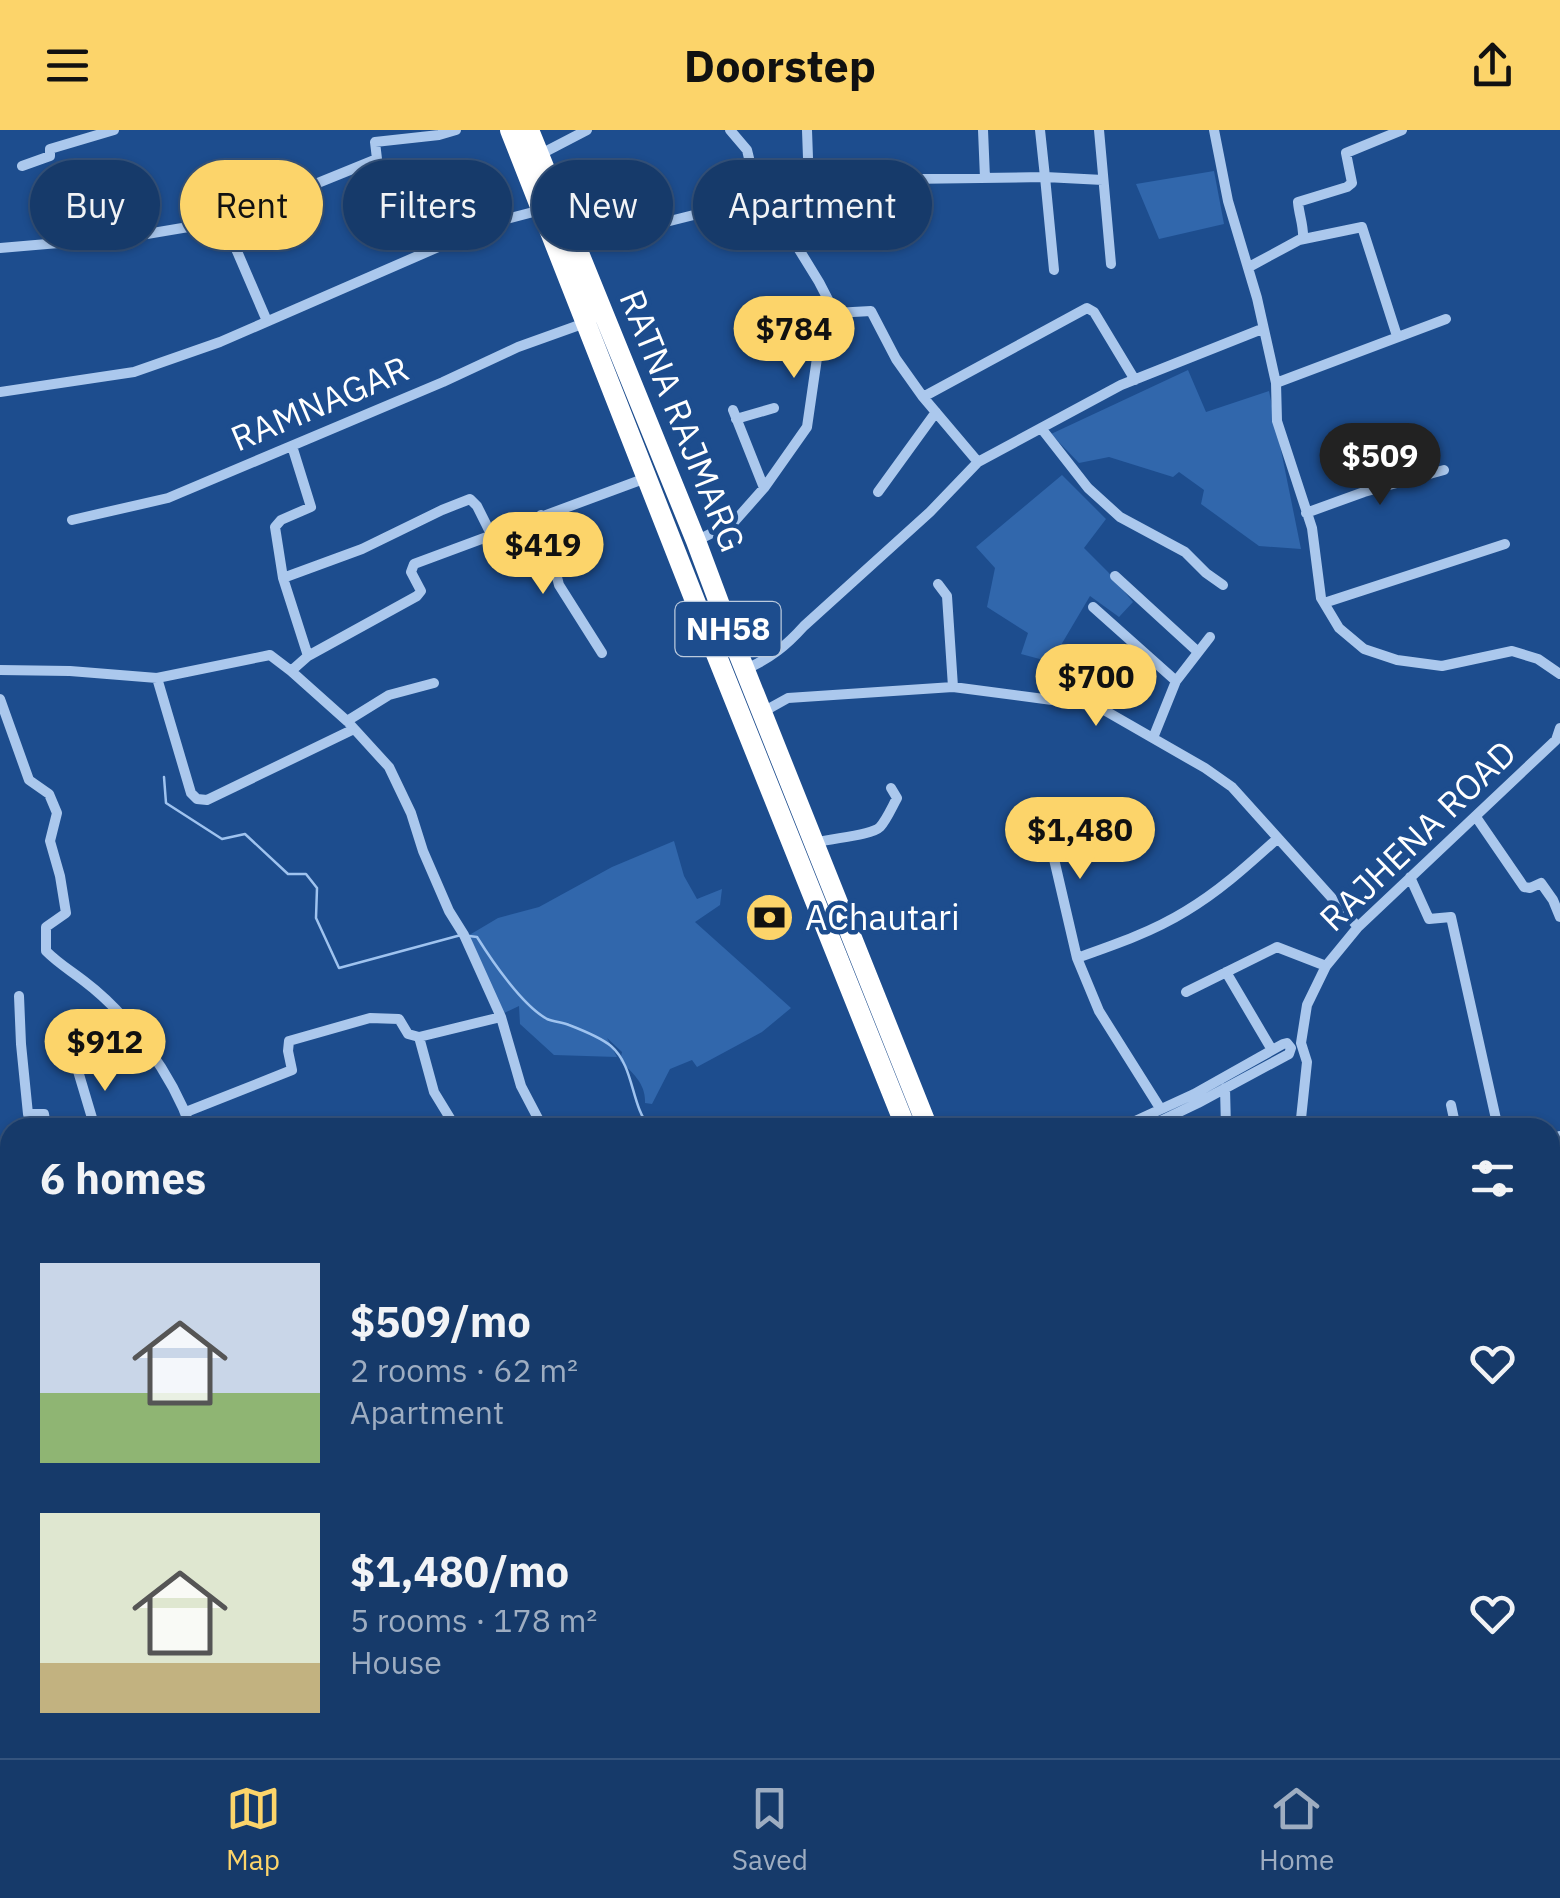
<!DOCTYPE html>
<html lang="en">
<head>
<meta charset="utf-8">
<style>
  :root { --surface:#163a6a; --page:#234572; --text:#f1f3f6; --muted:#9eadc1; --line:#35547e; --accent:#fcd46a }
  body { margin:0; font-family:"IBM Plex Sans",sans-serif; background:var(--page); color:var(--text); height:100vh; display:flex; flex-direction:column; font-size:38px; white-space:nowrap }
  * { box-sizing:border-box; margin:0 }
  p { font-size:32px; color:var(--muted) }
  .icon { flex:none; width:55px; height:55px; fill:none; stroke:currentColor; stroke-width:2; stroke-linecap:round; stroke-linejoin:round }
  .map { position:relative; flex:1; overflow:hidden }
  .details { position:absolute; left:0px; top:988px; width:1560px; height:642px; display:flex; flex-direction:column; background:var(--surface); border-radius:30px 30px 0 0; box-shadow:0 2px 8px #0004,0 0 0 2px var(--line) }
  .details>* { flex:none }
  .top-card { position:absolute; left:30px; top:30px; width:1000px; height:90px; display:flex; gap:20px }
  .price { position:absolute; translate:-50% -85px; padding:0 22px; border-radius:35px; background:var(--accent); color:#111; font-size:32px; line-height:65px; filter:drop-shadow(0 2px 5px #0008) }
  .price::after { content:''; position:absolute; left:50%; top:60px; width:30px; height:22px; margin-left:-15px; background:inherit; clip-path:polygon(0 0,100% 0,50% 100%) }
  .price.selected { background:#222; color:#fff }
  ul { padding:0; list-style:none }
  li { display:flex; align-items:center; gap:30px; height:250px; padding:0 40px }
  li span { display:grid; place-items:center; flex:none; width:280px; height:200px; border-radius:0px; color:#555 }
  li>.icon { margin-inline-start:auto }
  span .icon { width:120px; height:120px; fill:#fffc; stroke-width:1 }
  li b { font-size:42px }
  h2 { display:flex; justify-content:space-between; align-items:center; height:120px; padding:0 40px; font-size:42px }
  .pill { padding:0 35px; border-radius:45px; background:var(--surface); box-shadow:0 2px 8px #0004,0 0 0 2px var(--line); font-size:35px; line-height:90px }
  .pill.selected { background:var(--accent); color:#111 }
  header { display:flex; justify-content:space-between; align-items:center; height:130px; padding:0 40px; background:var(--accent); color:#111; font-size:45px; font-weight:700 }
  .tabs { display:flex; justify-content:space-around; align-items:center; height:140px; border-top:2px solid var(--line); background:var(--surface); font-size:28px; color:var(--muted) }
  .tabs a { display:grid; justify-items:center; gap:5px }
  .tabs .selected { color:var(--accent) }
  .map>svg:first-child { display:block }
</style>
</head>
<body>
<header><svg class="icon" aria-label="menu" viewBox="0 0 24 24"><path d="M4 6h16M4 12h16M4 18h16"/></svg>Doorstep<svg class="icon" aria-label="share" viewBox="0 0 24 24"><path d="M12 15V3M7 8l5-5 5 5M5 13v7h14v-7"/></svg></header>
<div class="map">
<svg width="1560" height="1628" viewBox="0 0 1560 1628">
  <rect width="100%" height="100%" fill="#1d4d8e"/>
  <!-- green -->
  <path fill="#3167ac" d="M1214 41 1224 94 1159 109 1136 54Z
    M1188 240 1206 282 1269 261 1301 419 1259 416 1201 374 1204 360 1179 342 1173 347 1109 327 1079 333 1051 304Z
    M1062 345 1106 389 1084 418 1108 442 1133 472 1119 487 1090 466 1051 532 1021 524 1028 503 987 477 995 438 976 417Z
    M674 711 684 746 697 769 722 759 720 775 695 792 791 878 762 902 697 937 692 930 670 939 652 974 645 973C646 954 633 943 620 931L622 922 607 908 617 927 554 925 520 894 519 876 504 883 466 807 498 788 539 777 612 737Z"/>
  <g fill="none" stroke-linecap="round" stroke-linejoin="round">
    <!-- stream -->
    <path stroke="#9fc3ef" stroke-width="2.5" d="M164 647 166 673 222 709 245 704 288 744H306L317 758 316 788 339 838 461 805
      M469 806 477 807C492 831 522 875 547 889 554 892 562 892 569 895 582 900 600 907 611 916 635 937 630 974 650 998"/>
    <!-- street -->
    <path stroke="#abc8ed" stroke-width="10" d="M730 0 747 20 755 53 757 69 787 100 819 152 835 183 871 181 896 229 923 267 978 332
      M807 0 809 56
      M983 0 985 48
      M1040 0 1045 47 1103 50
      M1099 0 1111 134
      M1214 0 1228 71 1257 168 1276 253 1277 291 1312 398 1321 468 1339 498 1364 519 1397 530 1442 536 1512 521 1538 529 1560 544
      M539 25 587 0
      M22 36 50 26V19L114 0
      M1303 109C1304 96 1299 85 1298 72L1347 57 1352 53 1346 23 1402 0
      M0 118 129 107 224 91
      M579 121 618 104 809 56 906 49 1045 47 1054 140
      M1249 137 1299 110 1362 97 1397 206
      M267 191 224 91 377 29 375 12 439 5 456 0
      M1276 253 1446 189
      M0 262 134 242 220 212 459 108 503 90 541 80
      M923 267 1087 178 1094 182 1135 250
      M733 280 764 358
      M736 289 774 278
      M1041 298 1088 358 1120 387 1185 422 1206 443 1223 455
      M292 316 311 377 281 390 275 397 283 448 308 526
      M878 362 936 282
      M1306 383 1364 362 1444 340
      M541 385 559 455 602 523
      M72 390 168 368 443 252 518 217 585 193
      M696 411 734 392 764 358 807 297 817 228 814 189 835 183
      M1115 446 1198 522
      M283 448 362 419 442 380 470 369 477 376 491 404
      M938 454 947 466 953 557
      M1324 473 1505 414
      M1093 477 1176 551
      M746 539C771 528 786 516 804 496L930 382 978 332 1121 255 1262 199
      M0 540 70 541 157 548 270 525 291 541
      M157 548 191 663 197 669 207 670 354 599
      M0 569 29 650 49 664 57 683 50 711 60 746 66 783 46 797V821C59 834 70 840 84 851 129 885 172 944 191 998
      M763 582 788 568 953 557 1097 576 1205 638 1232 657 1358 797
      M347 591 389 565 434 553
      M1153 608 1176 551 1210 507
      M1044 686 1077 828
      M1476 687 1524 757 1530 758 1541 753 1553 770 1560 787
      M815 713C830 708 871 706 880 697 887 689 892 677 897 668L891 658
      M1410 747 1429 789 1451 787 1498 998
      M1226 842 1272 920
      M1186 862 1277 817 1326 836
      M19 866 21 914 28 984H44L46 998
      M419 907 434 962 456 998
      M78 941 95 998
      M1225 958 1226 998
      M1451 975 1456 998
      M1160 978 1099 881 1077 828C1114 815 1152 802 1186 781 1220 761 1249 734 1278 708
      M186 982 292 940 288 921 289 911 370 888 399 889 408 904 419 907 501 887
      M543 998 521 956 501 887 464 805 449 781 423 721 411 683 389 637 347 591 291 541 308 526 417 466 421 461 411 442 414 434 646 348
      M1120 998 1194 964 1283 914 1287 913 1291 918 1289 924 1198 973 1146 998
      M1300 998 1307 932 1301 913 1307 875 1326 836 1358 797 1556 610 1560 598
      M1550 1010 1560 1006
      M1550 1188 1560 1207
      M0 1203 10 1196
      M1550 1390 1560 1385
      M0 1397 10 1393
      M0 1448 10 1467
      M1550 1468 1560 1479
      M0 1563 10 1562
      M41 1620 42 1628
      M178 1620 181 1628
      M416 1620 418 1628
      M612 1620 614 1628
      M791 1620 802 1622 818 1620
      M1324 1620 1328 1628
      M1437 1620 1439 1628
      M495 1628H497"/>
    <!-- secondary -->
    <path stroke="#d8e6fa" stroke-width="15" d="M347 1628 351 1620"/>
    <!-- highway -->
    <path stroke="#fff" stroke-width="20" d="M510 0 710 509 906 998
      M529 0 696 411 733 510 928 998
      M1151 1620 1154 1628
      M1173 1620 1176 1628"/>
  </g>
  <!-- icons -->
  <defs>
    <symbol id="bank-disc" viewBox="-11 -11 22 22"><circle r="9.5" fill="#fcd46a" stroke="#1d4d8e"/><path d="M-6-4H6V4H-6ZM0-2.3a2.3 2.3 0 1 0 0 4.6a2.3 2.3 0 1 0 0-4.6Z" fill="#111"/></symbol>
  </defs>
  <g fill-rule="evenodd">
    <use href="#bank-disc" x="742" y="760" width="55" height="55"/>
  </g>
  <g text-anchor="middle" stroke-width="9" stroke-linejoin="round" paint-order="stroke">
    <!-- shield labels -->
    <rect fill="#1d4d8e" stroke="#bbcadd" stroke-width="2.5" x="675.5" y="472" width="105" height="54" rx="8"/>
    <g font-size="32" font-weight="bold" fill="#fff">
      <text x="728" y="510">NH58</text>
    </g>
    <!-- street labels -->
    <g font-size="35" fill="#fff" stroke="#1d4d8e">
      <text transform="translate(320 274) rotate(-23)" y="12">RAMNAGAR</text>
      <text transform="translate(682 291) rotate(68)" y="12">RATNA RAJMARG</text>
      <text transform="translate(1418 706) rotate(-44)" y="12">RAJHENA ROAD</text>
    </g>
    <!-- poi labels -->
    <g font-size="35" fill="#fff" stroke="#1d4d8e" text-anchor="start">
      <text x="805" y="800">AChautari</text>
    </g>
  </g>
</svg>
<b class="price" style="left:794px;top:251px">$784</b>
<b class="price selected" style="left:1380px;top:378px">$509</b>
<b class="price" style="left:543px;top:467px">$419</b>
<b class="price" style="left:1096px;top:599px">$700</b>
<b class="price" style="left:1080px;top:752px">$1,480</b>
<b class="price" style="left:105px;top:964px">$912</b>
<div class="top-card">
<a class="pill">Buy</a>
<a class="pill selected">Rent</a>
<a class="pill">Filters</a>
<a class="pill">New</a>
<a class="pill">Apartment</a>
</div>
<section class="details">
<h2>6 homes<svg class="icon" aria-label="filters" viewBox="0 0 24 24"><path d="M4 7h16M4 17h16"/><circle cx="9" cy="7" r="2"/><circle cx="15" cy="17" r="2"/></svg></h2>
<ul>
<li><span style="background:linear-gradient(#c9d6e8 65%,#8fb573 0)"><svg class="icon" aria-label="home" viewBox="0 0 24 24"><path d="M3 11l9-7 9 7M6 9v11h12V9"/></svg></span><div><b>$509/mo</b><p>2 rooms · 62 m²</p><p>Apartment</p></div><svg class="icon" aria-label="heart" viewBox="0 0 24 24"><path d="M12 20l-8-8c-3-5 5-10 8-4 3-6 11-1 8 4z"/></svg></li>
<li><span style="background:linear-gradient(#dfe7d0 75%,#c2b280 0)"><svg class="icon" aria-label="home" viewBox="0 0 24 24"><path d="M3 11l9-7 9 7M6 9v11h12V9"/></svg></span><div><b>$1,480/mo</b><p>5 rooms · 178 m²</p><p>House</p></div><svg class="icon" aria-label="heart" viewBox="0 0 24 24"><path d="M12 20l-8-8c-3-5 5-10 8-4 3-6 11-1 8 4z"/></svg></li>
</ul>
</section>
</div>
<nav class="tabs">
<a class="selected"><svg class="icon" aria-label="map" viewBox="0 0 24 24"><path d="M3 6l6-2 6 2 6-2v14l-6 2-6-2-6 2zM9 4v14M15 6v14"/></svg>Map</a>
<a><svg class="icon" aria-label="saved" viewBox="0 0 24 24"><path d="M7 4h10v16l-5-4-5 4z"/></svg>Saved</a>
<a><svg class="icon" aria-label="home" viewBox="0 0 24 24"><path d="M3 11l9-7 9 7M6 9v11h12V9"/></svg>Home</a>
</nav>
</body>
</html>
